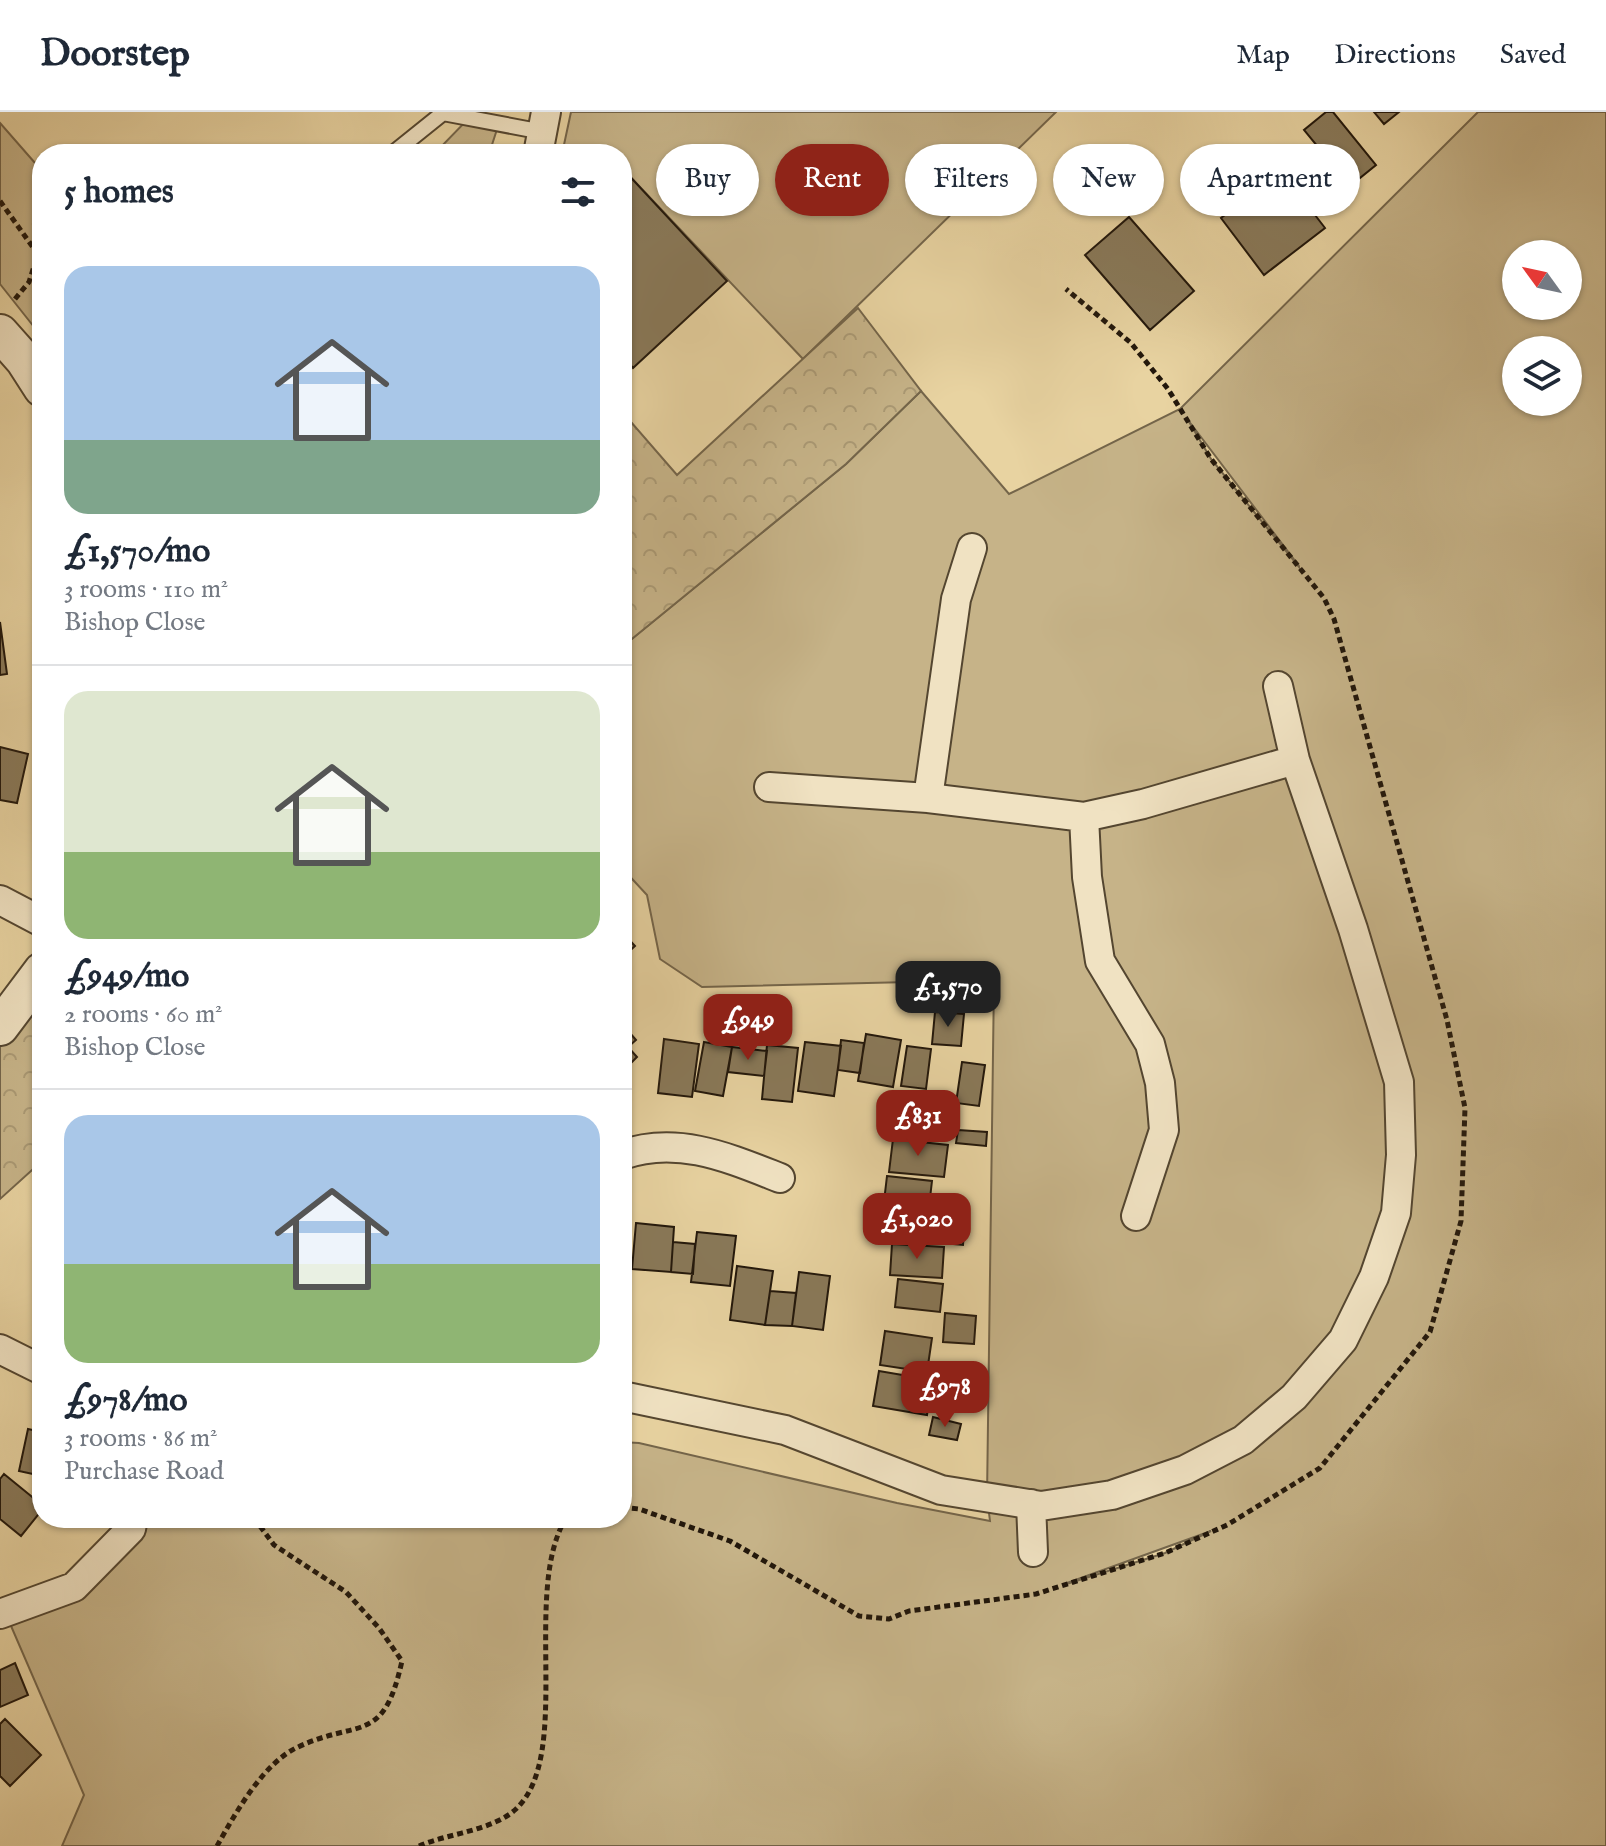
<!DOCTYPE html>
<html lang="en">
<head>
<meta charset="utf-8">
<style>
  :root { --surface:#fff; --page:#f2f2f3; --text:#1f2937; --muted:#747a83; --line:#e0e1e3; --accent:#8f2418 }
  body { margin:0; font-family:"IM FELL English",serif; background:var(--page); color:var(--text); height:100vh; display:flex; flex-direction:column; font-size:30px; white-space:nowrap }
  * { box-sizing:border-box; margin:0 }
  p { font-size:26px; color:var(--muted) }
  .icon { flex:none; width:44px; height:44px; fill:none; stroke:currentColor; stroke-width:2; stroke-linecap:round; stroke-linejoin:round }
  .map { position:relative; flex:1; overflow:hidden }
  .drawer { position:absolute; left:32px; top:32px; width:600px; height:1384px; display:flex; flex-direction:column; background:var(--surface); border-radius:32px; box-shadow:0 2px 6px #0004 }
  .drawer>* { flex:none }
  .banner { position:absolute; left:656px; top:32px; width:760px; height:72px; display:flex; gap:16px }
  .needle { width:52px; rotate:303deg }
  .controls { position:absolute; left:1502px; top:128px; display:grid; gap:16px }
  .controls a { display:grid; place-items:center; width:80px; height:80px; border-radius:50%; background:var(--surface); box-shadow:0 2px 6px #0004; font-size:40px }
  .price { position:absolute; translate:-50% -68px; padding:0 18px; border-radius:16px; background:var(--accent); color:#fff; font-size:26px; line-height:52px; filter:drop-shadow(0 2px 4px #0008) }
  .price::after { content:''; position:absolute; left:50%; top:48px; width:24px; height:18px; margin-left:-12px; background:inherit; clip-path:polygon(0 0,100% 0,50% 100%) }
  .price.on { background:#222; color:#fff }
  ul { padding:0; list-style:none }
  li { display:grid; align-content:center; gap:16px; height:424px; padding:0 32px }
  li+li { border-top:2px solid var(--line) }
  li span { display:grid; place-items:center; height:248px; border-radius:24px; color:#555 }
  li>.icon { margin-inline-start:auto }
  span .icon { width:144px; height:144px; fill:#fffc; stroke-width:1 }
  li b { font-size:34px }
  h2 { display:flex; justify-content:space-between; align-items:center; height:96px; padding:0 32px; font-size:34px }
  .tag { padding:0 28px; border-radius:36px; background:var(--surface); box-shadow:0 2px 6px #0004; font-size:28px; line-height:72px }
  .tag.on { background:var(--accent); color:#fff }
  header { display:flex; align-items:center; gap:48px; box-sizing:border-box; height:112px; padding:0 40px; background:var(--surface); border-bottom:2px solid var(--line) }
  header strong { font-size:38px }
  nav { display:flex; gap:44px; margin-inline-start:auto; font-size:28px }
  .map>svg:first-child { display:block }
</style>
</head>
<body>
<header>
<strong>Doorstep</strong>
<nav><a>Map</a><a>Directions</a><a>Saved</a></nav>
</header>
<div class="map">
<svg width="1606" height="1734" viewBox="0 0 1606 1734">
  <defs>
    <pattern id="forest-crowns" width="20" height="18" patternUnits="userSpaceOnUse" patternTransform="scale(2)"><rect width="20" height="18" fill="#c6b388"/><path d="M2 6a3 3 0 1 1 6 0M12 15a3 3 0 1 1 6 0" fill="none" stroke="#aa9974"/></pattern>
  </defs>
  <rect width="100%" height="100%" fill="#e8d3a1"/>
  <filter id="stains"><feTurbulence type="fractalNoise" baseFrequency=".0025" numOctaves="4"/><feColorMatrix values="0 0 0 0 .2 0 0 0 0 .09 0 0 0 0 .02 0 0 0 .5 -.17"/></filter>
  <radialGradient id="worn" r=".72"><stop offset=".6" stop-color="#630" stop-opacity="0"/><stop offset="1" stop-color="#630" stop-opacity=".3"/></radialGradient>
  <!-- grass -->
  <path fill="#c6b388" stroke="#74654a" stroke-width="2" fill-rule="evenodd" d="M571 0H1056L803 247 622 56V42H562Z
    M1478 0H1606V1734H62L84 1683 5 1500 74 1475 133 1406H622V1330L639 1331 897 1391 990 1409 987 1385 994 868 702 875 660 847 647 783 622 756V535L846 352 921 279 1009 382 1180 297ZM1516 142H1568V194H1516ZM1516 238H1568V290H1516ZM1188 308 1299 454V455L1211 347ZM1211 1419 1165 1441 1067 1472V1471Z
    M469 6 499 11 489 42H434Z
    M0 11 42 59V104L33 112 42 123V225L0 172Z"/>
  <!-- forest -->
  <path fill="url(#forest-crowns)" stroke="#74654a" stroke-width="2" d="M858 196 921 279 846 352 622 535V305L625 303 677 363Z
    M42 881V1049L0 1087V920Z"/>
  <!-- building -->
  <path fill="#897959" stroke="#22170b" stroke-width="2" d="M1326 0H1333L1376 53 1350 74 1304 18Z
    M1374 0H1399L1384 12Z
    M622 56 727 169 633 256 622 243Z
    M1282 60 1325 116 1264 163 1221 106Z
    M1129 105 1194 179 1150 218 1085 143Z
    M0 510 7 562 0 563Z
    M0 635 28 642 17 691 0 688Z
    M622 820 635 834 622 846Z
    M935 900 964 902 961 934 932 932Z
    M622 912 636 928 628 935 637 945 622 960Z
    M866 922 901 928 893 975 858 969Z
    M664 927 699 932 692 985 658 981Z
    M841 928 864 931 860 961 838 958Z
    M704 930 732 935 723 984 695 979Z
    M805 930 841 934 834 984 798 979Z
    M767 933 798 936 792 990 762 987Z
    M907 934 931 937 926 977 901 974Z
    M732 935 767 939 764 964 728 960Z
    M962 950 985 953 979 994 956 991Z
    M958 1018 987 1020 986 1034 956 1031Z
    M893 1027 948 1033 944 1065 889 1060Z
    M887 1064 932 1069 928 1103 883 1098Z
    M933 1106 965 1108 963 1133 932 1130Z
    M636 1111 674 1115 671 1160 632 1157Z
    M697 1120 736 1124 730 1174 691 1170Z
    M673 1130 695 1132 693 1162 671 1160Z
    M892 1132 944 1135 942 1166 890 1163Z
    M737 1154 773 1159 765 1213 730 1208Z
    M799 1160 830 1164 823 1218 792 1214Z
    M898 1167 943 1172 940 1200 895 1195Z
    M770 1179 796 1181 792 1214 765 1213Z
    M945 1201 976 1204 974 1232 943 1230Z
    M885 1219 932 1226 927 1260 880 1253Z
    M879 1259 932 1268 927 1303 873 1294Z
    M933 1305 961 1312 957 1328 929 1323Z
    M28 1317 42 1320V1364L19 1359Z
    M4 1362 42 1393V1398L21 1424 0 1407V1367Z
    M15 1551 28 1583 0 1595V1558Z
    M5 1607 41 1643 10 1674 0 1664V1612Z"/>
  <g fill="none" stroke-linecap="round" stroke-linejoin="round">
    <defs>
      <path id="service" d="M392 42 443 1 543 20"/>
      <path id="minor" d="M538 42 546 0
        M769 675 928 686 1084 705 1143 692 1295 648
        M928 686 956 487 972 436
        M1084 705 1087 765 1100 849 1150 932 1160 971 1164 1018 1136 1104
        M0 788 42 810
        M622 1043C677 1023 729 1046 780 1066
        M0 1237 42 1258
        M622 1284 785 1318 941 1378 1041 1394 1112 1383 1185 1358 1243 1328 1294 1285 1343 1228 1374 1165 1396 1101 1401 1043 1399 970 1353 817 1295 648 1278 574
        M1031 1392 1033 1440
        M0 1502 74 1475 131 1417 133 1406"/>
      <path id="tertiary" d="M0 221 24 248 42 276
        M0 915 42 859"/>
    </defs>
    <!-- service casing -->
    <use href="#service" stroke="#544630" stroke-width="18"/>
    <!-- minor casing -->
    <use href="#minor" stroke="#544630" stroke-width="32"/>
    <!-- tertiary casing -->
    <use href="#tertiary" stroke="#544630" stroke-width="40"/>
    <!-- path -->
    <path stroke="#22170b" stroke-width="5" stroke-dasharray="6 4" stroke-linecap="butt" d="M0 89 42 148
      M15 187 29 170 42 129
      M622 1395 639 1397 730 1429 859 1504 889 1507 909 1499 1036 1482 1165 1441 1227 1413 1320 1356 1430 1220 1461 1109 1465 996 1447 908 1334 507 1324 486 1211 347 1168 277 1131 231 1066 177
      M217 1734C235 1702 263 1651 298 1635 360 1606 383 1634 402 1549L379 1516 346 1480 274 1433 254 1406
      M419 1734C449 1721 492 1719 516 1697 574 1642 521 1480 566 1406"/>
    <!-- service -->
    <use href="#service" stroke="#f0e2c2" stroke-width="14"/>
    <!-- minor -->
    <use href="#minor" stroke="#f0e2c2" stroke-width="28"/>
    <!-- tertiary -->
    <use href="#tertiary" stroke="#f0e2c2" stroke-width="36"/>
  </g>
  <rect width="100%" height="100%" filter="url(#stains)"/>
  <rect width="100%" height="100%" fill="url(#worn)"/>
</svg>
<div class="controls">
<a><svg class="needle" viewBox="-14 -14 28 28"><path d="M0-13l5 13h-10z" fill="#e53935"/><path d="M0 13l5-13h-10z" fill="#747a83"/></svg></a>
<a><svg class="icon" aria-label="layers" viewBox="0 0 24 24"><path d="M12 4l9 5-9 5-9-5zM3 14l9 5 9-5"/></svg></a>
</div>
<b class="price on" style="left:948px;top:917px">£1,570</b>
<b class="price" style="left:748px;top:950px">£949</b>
<b class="price" style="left:918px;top:1046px">£831</b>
<b class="price" style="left:917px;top:1149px">£1,020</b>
<b class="price" style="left:945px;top:1317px">£978</b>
<div class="banner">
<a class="tag">Buy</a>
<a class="tag on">Rent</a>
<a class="tag">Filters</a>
<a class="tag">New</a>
<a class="tag">Apartment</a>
</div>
<section class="drawer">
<h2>5 homes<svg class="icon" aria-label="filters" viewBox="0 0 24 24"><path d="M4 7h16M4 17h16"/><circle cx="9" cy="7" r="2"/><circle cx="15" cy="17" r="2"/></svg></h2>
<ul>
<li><span style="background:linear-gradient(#a9c7e8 70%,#7fa58c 0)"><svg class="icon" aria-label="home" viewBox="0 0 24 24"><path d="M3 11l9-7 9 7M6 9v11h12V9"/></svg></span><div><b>£1,570/mo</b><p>3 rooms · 110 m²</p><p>Bishop Close</p></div></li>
<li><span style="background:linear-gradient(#dfe7d0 65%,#8fb573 0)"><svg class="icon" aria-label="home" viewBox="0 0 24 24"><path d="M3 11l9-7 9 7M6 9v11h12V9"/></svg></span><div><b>£949/mo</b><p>2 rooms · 60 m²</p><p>Bishop Close</p></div></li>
<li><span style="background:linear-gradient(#a9c7e8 60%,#8fb573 0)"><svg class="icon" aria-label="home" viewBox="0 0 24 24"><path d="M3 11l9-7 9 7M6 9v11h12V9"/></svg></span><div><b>£978/mo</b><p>3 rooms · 86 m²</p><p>Purchase Road</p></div></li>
</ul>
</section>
</div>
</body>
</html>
